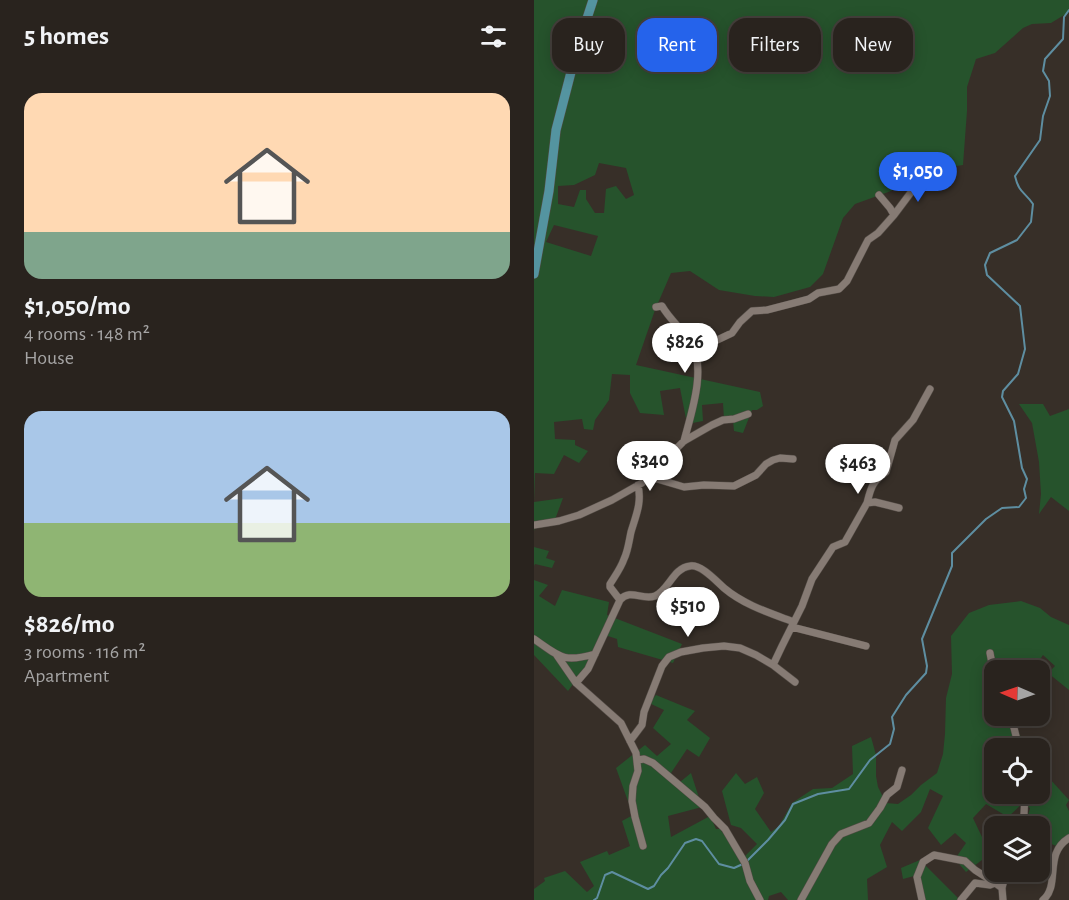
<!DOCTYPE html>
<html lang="en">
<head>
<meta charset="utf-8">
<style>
  :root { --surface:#29231e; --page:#352f2b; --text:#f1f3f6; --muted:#a5a4a4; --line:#45403c; --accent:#2563eb }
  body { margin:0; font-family:"Alegreya Sans",sans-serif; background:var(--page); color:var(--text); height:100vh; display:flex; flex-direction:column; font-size:22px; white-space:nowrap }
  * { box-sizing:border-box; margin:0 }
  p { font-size:20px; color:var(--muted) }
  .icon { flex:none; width:33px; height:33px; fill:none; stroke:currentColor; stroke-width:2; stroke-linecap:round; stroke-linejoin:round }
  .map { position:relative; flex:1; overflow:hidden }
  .sheet { display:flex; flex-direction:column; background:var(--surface); width:534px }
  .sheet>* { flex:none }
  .hud { position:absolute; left:18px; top:18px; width:426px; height:54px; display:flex; gap:12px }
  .needle { width:39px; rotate:272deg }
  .controls { position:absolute; left:450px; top:660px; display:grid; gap:12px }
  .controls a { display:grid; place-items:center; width:66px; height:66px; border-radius:12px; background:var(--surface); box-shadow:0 3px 15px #0003,0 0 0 2px var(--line); font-size:30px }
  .price { position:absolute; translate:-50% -51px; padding:0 14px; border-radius:21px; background:#fff; color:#222; font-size:20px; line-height:39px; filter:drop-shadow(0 2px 3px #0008) }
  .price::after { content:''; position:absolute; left:50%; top:36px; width:18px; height:14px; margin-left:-9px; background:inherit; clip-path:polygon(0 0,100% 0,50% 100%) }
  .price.selected { background:var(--accent); color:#fff }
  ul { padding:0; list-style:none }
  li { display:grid; align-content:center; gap:12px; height:318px; padding:0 24px }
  li span { display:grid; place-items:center; height:186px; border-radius:18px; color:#555 }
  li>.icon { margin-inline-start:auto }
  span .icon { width:108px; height:108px; fill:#fffc; stroke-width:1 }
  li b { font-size:26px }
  h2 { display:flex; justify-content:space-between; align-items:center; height:72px; padding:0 24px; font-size:26px }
  .tag { padding:0 21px; border-radius:18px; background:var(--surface); box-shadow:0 3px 15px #0003,0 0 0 2px var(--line); font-size:21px; line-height:54px }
  .tag.selected { background:var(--accent); color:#fff }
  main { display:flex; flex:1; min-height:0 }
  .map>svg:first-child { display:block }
</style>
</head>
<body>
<main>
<section class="sheet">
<h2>5 homes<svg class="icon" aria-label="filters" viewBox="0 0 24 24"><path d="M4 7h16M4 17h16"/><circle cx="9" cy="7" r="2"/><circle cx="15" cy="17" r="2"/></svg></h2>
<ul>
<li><span style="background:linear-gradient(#ffd9b3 75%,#7fa58c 0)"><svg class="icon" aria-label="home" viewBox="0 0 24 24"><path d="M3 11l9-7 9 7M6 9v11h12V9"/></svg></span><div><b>$1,050/mo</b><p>4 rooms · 148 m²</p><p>House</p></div></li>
<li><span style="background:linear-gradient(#a9c7e8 60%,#8fb573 0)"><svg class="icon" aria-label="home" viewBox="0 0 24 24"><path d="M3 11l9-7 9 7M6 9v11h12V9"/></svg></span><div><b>$826/mo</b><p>3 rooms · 116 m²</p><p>Apartment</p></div></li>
</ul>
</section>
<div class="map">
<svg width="535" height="900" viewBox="0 0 535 900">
  <rect width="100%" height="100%" fill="#372f28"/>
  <!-- green -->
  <path fill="#26532c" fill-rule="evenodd" d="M0 0H535V12L517 23 498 24 489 28 461 53 442 59 433 87V111L429 165 410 168 375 180 357 191 321 204 309 218 289 274 276 287 240 297 221 296 185 290 156 271 137 273 121 310 102 365 226 392 229 406 223 410H218L209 433 200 431 199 420 190 419 189 403 168 405 169 421 153 424 146 388 126 391 130 415 106 413 96 393V375L78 374 75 400 61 420 59 430 50 429 48 419 20 422 21 439 41 440V445L54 451 45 463 30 455 20 474 1 473 0 502 29 498 19 525 3 523 0 531ZM65 163 92 168 100 195 92 199 82 186 72 189 70 213H61L52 199V190H46L40 207 24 204V186L40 185 61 175ZM20 225 64 236 57 256 12 242Z
    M485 404H509L516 416 535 409V511L517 497 505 514 507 494 505 462 498 423Z
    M0 547 15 551 12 558 21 561 18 568 1 564 0 566Z
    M0 580 14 585 5 596 21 606 28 590 75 602 73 615 148 644 139 663 84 647 83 639 74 636 34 691 0 655Z
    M487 601 506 608 517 617 535 625V690L514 673 521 666 509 655 502 665 482 668 481 659 471 660V670H460V716H475L490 742 473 748H460V794H506V768L535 800 532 805 535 811V836L531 839 529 849 506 839V826H491L496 808 489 803 474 817 452 804 439 818 456 854 432 872 421 859 432 843 421 833 407 845 394 828 409 796 396 789 387 812 368 831 358 822 346 845 353 867 333 879 334 900H254L247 892 235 896 234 900H0V889L11 881 10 878 31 871 53 892 60 886 46 862 73 851 75 855 96 846 88 821 99 815 82 768 111 745 123 756 137 744 119 728 130 710 115 703 122 695 161 711 153 720 176 738 165 757 153 749 137 773 146 782 157 773 168 807 134 816 137 837 176 816 182 829H186L208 859 223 844 207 828 197 825 188 791 202 773 211 784 223 777 230 793 221 809 237 832 245 826 258 803 279 789 298 788 319 774 318 746 337 737 342 755V776L344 787 352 803 364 804 377 795 387 785 403 773 409 754 411 734 412 698 418 674 417 636 435 613 455 605Z
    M386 860 426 900H385L380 876 369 879 367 868Z"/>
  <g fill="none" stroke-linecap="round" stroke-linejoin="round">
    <!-- stream -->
    <path stroke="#5e8ea1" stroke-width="2" d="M60 900 63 898 71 875 78 872 114 889 120 886 127 875 134 868 151 843 162 839 168 841 185 864 200 868 211 863 234 840 251 820 259 804 284 794 315 789 336 760 356 744 360 729 358 717 372 695 392 673 393 666 388 639 418 566V553L452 519 468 508 485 507 492 498 490 489 493 479 488 468 480 421 468 397 469 391 484 374 491 349 486 306 453 275 451 265 456 253 483 240 497 222 499 204C490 191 485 193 481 176L506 140 509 116 516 96 515 81 509 71 511 59 529 39 530 17 535 10"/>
    <defs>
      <path id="minor" d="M360 215 378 191 384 186 403 182
        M122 307 128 306C136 320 149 330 157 343 173 368 157 414 150 441
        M160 351 198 333 206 322 218 311 233 310 260 303 275 299 284 293 305 289 313 281 334 240 344 233 360 215 356 208 345 195
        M112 479H123L150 487 170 485 200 486 222 475 232 464 239 460 246 458 259 459
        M341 480V463
        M333 503C337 487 338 482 352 472L361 440 379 420 396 389
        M0 525 25 521 45 515 78 500 108 483 150 441 178 425 189 420 200 419 214 414
        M86 600C96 588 109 601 121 596 135 590 139 568 156 566 167 564 182 581 190 588 210 605 236 613 260 622
        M258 627 332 646
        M0 639C26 657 29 663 61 654
        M456 653 460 674
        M22 654 42 683 87 723 102 753 104 771 99 786 98 801 101 817 109 846
        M239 665 248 646 268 606 278 579 299 547 311 542 333 503 341 502 365 508
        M42 683 54 669 86 600 76 587V584C81 576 87 568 90 559 94 551 95 541 97 532 102 515 108 503 104 485
        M477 716 485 748
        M96 741 108 725 110 712 128 666 135 657 147 652 169 648 190 646 206 648 222 655 239 665 261 682
        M104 760 110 759 119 763 171 807 180 818 191 829 211 863 216 881 226 900
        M486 826 490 814 491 794
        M267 900 298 844 307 834 335 823 346 808 353 795 363 787 368 770
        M388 900 383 877 389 862 400 855 431 861 441 870 461 883
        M427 900 441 883 456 885 461 883 468 888
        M469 900 468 888 472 872
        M509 900C527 885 509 854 535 838"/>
      <path id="major" d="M0 274 15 191 22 130 43 49 59 0"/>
    </defs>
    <!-- minor casing -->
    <use href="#minor" stroke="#544d47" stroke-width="8"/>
    <!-- major casing -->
    <use href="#major" stroke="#544d47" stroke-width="10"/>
    <!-- minor -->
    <use href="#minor" stroke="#867b74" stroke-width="7"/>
    <!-- major -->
    <use href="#major" stroke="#5494a0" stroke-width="9"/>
  </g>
</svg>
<div class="controls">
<a><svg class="needle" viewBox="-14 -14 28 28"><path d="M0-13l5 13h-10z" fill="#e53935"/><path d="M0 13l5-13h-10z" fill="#a5a4a4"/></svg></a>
<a><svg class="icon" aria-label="locate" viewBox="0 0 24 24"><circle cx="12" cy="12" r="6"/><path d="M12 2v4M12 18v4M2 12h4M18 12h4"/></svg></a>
<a><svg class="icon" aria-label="layers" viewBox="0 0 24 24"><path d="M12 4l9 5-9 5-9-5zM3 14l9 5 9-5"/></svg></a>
</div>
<b class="price selected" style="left:384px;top:203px">$1,050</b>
<b class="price" style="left:151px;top:374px">$826</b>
<b class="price" style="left:116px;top:492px">$340</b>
<b class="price" style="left:324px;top:495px">$463</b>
<b class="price" style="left:154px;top:638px">$510</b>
<div class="hud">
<a class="tag">Buy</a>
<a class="tag selected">Rent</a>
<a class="tag">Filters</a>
<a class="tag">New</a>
</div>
</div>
</main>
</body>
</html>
